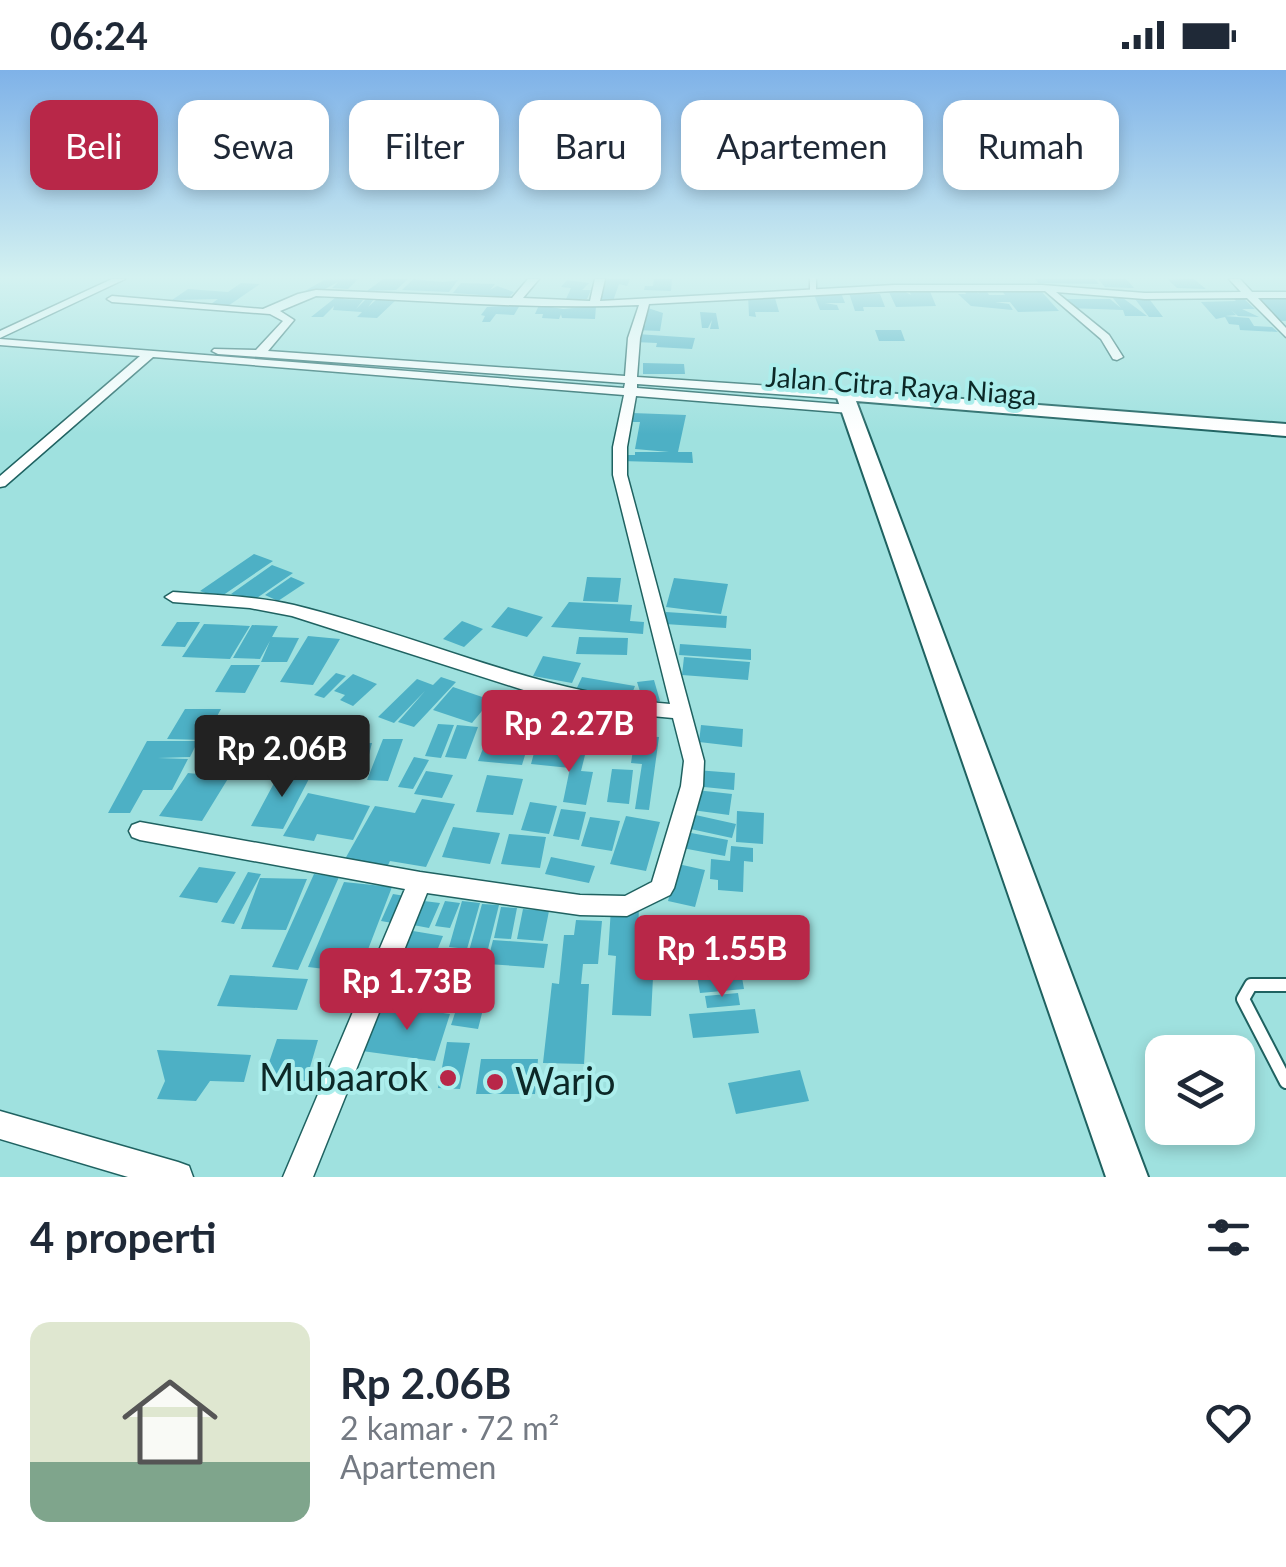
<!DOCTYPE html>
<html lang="id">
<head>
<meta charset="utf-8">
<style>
  :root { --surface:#fff; --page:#f2f2f3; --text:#1f2937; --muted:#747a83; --accent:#b82748 }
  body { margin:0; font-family:Lato,sans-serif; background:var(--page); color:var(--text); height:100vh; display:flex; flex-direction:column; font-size:38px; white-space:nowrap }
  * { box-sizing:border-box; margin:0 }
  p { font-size:32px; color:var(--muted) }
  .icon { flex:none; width:55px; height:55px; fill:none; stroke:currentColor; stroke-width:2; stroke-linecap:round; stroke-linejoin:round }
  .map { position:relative; height:1107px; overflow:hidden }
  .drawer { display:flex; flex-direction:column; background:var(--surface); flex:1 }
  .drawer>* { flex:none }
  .top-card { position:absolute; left:30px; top:30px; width:1228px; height:90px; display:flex; gap:20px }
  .controls { position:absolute; left:1145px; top:965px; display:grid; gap:20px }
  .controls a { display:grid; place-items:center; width:110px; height:110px; border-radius:20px; background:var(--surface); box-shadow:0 5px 15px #0003; font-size:50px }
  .price { position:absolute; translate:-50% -85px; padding:0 22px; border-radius:10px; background:var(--accent); color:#fff; font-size:32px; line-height:65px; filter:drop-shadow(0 2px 5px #0008) }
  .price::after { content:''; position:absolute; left:50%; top:60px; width:30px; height:22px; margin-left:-15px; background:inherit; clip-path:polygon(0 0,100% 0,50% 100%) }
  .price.current { background:#222; color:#fff }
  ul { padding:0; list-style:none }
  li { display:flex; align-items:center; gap:30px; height:250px; padding:0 30px }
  li span { display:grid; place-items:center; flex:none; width:280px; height:200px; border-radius:20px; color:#555 }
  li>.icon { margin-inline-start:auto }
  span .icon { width:120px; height:120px; fill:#fffc; stroke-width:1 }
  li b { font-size:42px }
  h2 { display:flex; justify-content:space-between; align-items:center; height:120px; padding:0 30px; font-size:42px }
  .pill { padding:0 35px; border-radius:20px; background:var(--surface); box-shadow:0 5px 15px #0003; font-size:35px; line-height:90px }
  .pill.current { background:var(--accent); color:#fff }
  .status { display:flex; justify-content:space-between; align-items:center; height:70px; padding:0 50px; background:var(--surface); direction:ltr }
  .status svg { height:28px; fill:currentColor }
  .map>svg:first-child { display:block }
</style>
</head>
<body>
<div class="status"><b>06:24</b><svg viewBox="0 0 49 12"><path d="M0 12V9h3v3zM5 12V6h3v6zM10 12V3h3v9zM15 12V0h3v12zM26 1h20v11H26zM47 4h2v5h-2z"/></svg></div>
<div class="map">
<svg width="1286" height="1107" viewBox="0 0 1286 1107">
  <rect width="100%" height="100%" fill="#9fe1df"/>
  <!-- building -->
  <path fill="#4db0c5" d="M358 209 348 219 332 218 338 212 325 219 305 221 324 210Z
    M383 209H408L396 220 367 221Z
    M413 209 443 212 458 210 449 222 402 220Z
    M607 209H630L627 216 619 214 613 231H598Z
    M654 209H672L671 221 644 220 645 216H653Z
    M1035 209H1095L1099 214 1038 213Z
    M1098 209H1126L1134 218 1105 217Z
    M1184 209H1194L1206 219 1177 218 1168 210Z
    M567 210 589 213 582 220H591L587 229H566L571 218 561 217Z
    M241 213 260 214 225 238 207 237 218 229 172 230 188 219 228 222Z
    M461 213 495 214 490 220 497 216 514 222 509 227 453 223Z
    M975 218H985L989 225H1005L1001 220 1041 221 1059 241 1018 242 1010 232H995L1009 234 1013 240 971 236 958 224H966L963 219H974L979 224Z
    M908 219H929L936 236 896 237 889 222 904 221 911 225Z
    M813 222 841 223 845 233H825L837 235 839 240H820Z
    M849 223 880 224 885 237H863L864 241H855Z
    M340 224 347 225 343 229 363 230 356 239 366 229H374L368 237 377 229 396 230 377 248 357 247 362 242 333 240 334 236 323 247H311Z
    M748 225 775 228 779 242H755L756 247 749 246Z
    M1112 227 1123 228 1147 246H1125L1123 240 1069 238 1063 229H1110L1121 238Z
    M1232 227H1242L1255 239H1242L1259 247 1238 246 1231 240 1236 245 1225 246 1249 248 1254 256 1272 257 1278 262 1240 260 1239 255 1229 254 1225 247 1216 249 1201 232 1236 231Z
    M1257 228 1286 229V251H1279Z
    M1135 229 1150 230 1163 247H1149Z
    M512 235H520L514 245 496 244 490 252H482L485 246 481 245 487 237Z
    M539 235 563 239 596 236 595 249 562 248 561 244 559 249 542 248 543 244H535Z
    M648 238 663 243 660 261 637 260 638 255 645 256Z
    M700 242 716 243 719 259H710L712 250 708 258H702Z
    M875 260H901L905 271H879Z
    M637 264 695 268 692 279 656 277 657 273 635 272Z
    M643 293 684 294 685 304H643Z
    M632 343 686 345 678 382H692L693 393 621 391V385H635V382H669L635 379 640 352H630Z
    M254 484 273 491 219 528 200 521Z
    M272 495 293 503 251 532 231 524Z
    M291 507 305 513 278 531 265 525Z
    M587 507 621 508 618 532 583 531Z
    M674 508 728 514 721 544 666 537Z
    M569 532 632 535 630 551 644 552 643 564 551 557Z
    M508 537 543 547 527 567 491 557Z
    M666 542 727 546 726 558 665 554Z
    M462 551 483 559 464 577 443 569Z
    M177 552H200L185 577 161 576Z
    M204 554 232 555 250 556 230 589 182 587Z
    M252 555 278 556 272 567 299 568 287 592H261L270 571 260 589 233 588Z
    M308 566 340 569 313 615 280 612Z
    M579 567 628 568 627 585 576 584Z
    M680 574 751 579V590L679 585Z
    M543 586 581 593 572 613 533 606Z
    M684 587 750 592 748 610 682 605Z
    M231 595H260L245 623 215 622Z
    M336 603 346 606 324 628 314 625Z
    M353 604 377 614 353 636 340 630 345 625 334 621Z
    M441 607 456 612 414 657 398 652 425 621 394 653 378 647 417 609 433 615Z
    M582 607 635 616 629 631 575 622Z
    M654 610 660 631 644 634 637 612Z
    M453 617 491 630 472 653 433 640Z
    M185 639H221L204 670 167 669Z
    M591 645 634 649 628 683 583 680Z
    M496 646 536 649 522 695 478 691Z
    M317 648 332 649 312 689 296 688Z
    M282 650 280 655 307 656 293 690 267 689 277 663 262 696 239 695 243 685 215 684 231 652Z
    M540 651 570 653 562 684 532 681Z
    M438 654 454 655 441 688 425 686Z
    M457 655 478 657 466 689 445 687Z
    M701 655 743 659 742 677 699 672Z
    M327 665 339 666 325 693 312 692Z
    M635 666 659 667 649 740 635 739 642 694 631 693Z
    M383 669H403L388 711 367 710Z
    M147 671H198L190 687 158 688 188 689 172 720H143L130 743H108Z
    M372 673 364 704 327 705 337 674Z
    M534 683 585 685 581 701 593 702 586 735 563 732 570 698 531 694Z
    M414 687 429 690 413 719 398 717Z
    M612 699 633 700 629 734 607 732Z
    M281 700 312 703 283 759 251 756Z
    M696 700 735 703 734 720 694 716Z
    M426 701 453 705 442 728 414 724Z
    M188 703 229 707 202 751 159 746Z
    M487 705 523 709 513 745 476 742Z
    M696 720 732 724 729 745 692 740Z
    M308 723 370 736 353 770 317 764 314 771 283 766Z
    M422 729 455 734 426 797 390 791 387 797 345 789 375 736 415 743Z
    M530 732 557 736 549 764 521 760Z
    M561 739 586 742 579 770 553 766Z
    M737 741 764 743 763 774 736 772Z
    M691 744 736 754 732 768 686 758Z
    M626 746 660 752 646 801 610 794Z
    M590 747 620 751 612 781 581 776Z
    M453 757 500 763 490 794 442 787Z
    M686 762 728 770 725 786 682 778Z
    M509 764 546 767 540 798 501 794Z
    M731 776 753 778V792L744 791 743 822 718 820V810L710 809 711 789 730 791Z
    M551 787 595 796 589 813 545 804Z
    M678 794 705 800 695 837 668 831Z
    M199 797 236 802 217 833 179 827Z
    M248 802 261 804 234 854 221 852Z
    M314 804 339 807 298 900 272 897Z
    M260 808 307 809 286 860 241 859Z
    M344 812 392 817 359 903 308 897Z
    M393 824 411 827 398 854 381 851Z
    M424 831 440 833 429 858 413 855Z
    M445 831 460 833 450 858 435 856Z
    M462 831 480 833 467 879 449 877Z
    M482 834 499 835 483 899 436 894 440 879 469 881Z
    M501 837 517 838 511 869 494 868Z
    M611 838H639L637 888H654L651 946 612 945 616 886 608 885Z
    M523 839 549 841 543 871 517 869Z
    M576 850 602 851 598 894H583L581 914H589L584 994 543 993 552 913 559 914 564 865H574Z
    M728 850 732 893 711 894 707 851Z
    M667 853H686L688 894H669Z
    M742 853 793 854 797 895 745 894Z
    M689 856H704L707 896H692Z
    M407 860 443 866 430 898 393 891Z
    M493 870 548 874 544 898 487 894Z
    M740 896 744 919 700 923 696 900Z
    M392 897 445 904 435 934 380 926Z
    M451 902 491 908 478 959 451 955 459 931 442 929Z
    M230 905 308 909 297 940 217 936Z
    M738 923 740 935 707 938 705 926Z
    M380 934 450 944 435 991 362 981Z
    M755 939 759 963 693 968 689 944Z
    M277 969 318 970 306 1011 263 1010Z
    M447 972 470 973 460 1019 438 1018Z
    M157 980 251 985 244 1012 210 1011 196 1031 157 1029 165 1011Z
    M481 989H538L535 1024H476Z
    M800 1000 809 1031 736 1044 728 1013Z"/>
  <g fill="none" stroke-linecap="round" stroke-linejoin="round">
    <defs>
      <path id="lane-far1" d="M813 209V220"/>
      <path id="lane" d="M1286 915H1251L1243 929 1286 1012"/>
      <path id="street" d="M112 209H125L0 268V261Z
        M528 209H539L523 228 590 231 595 209H605L600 231 894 215H1042L1145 223 1241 222 1229 209H1240L1252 222H1286V228H1258L1286 258V267L1247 228 1145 229 1056 222 1109 265 1123 287 1117 290 1113 289 1101 269 1045 221H894L649 234 640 268 637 307 845 321 851 325 845 329 637 314V318L850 335 856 339 850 343 636 326 627 377V405L704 691 703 716 674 818 670 825 627 846 580 845 427 823 313 1107H283L405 819 140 770 132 767 129 761 132 755 140 752 420 802 580 825 625 826 652 812 681 716 684 691 673 648 630 644 533 623 292 546 250 538 173 532 165 527 173 522C213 525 255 526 294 535 422 566 537 623 670 634L613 405V377L624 325 153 287 5 416 0 417V406L140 286 0 275V269L624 318 625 313 218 284 212 281 214 279 256 280 283 251 270 244 112 232 107 229 112 226 263 239 298 224 316 220 512 228ZM316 226C424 230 531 240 639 235L628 268 625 306 268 281 294 250 280 241Z
        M0 1041 178 1092 189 1096 193 1107H128L0 1069Z"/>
      <path id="secondary" d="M845 320 1286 354V366L856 331 1148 1107H1106L836 325Z"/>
    </defs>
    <!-- lane-far1 casing -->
    <use href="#lane-far1" stroke="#1f6261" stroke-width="9"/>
    <!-- lane casing -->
    <use href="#lane" stroke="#1f6261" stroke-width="16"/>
    <!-- street casing -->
    <use href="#street" stroke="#1f6261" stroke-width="3"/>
    <!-- secondary casing -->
    <use href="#secondary" stroke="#1f6261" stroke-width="4"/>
    <!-- lane-far1 -->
    <use href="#lane-far1" stroke="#fff" stroke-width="6"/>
    <!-- lane -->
    <use href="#lane" stroke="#fff" stroke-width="12"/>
    <!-- street -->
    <use href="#street" fill="#fff" fill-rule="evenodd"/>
    <!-- secondary -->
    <use href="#secondary" fill="#fff" fill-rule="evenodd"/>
  </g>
  <!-- sky -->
  <linearGradient id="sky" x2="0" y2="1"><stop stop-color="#7fb2e8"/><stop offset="0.57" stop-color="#d4f2f1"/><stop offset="1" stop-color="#d4f2f1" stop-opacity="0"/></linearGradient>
  <rect width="1286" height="364" fill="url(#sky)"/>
  <!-- markers -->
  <g fill="#b82748" stroke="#aceeec" stroke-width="4">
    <circle cx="448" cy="1008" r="10"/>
    <circle cx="495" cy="1012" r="10"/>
  </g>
  <g text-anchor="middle" stroke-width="8" stroke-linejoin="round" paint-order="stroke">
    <!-- far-street labels -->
    <g font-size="28" fill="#0c2827" stroke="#aceeec">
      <text transform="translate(901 316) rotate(4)" y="10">Jalan Citra Raya Niaga</text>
    </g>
    <!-- near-poi labels -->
    <g font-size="38" fill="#0c2827" stroke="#aceeec" text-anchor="end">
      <text x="428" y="1021">Mubaarok</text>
      <text x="515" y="1025" text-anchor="start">Warjo</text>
    </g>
  </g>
</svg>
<div class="controls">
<a><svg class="icon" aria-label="layers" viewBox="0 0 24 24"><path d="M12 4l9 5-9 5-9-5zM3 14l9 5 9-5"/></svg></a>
</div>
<b class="price" style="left:569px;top:705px">Rp 2.27B</b>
<b class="price current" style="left:282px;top:730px">Rp 2.06B</b>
<b class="price" style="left:722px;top:930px">Rp 1.55B</b>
<b class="price" style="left:407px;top:963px">Rp 1.73B</b>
<div class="top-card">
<a class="pill current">Beli</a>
<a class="pill">Sewa</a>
<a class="pill">Filter</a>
<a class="pill">Baru</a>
<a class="pill">Apartemen</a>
<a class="pill">Rumah</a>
</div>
</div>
<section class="drawer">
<h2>4 properti<svg class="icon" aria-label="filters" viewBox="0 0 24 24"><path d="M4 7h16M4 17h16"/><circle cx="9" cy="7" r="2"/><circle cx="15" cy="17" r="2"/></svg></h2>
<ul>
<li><span style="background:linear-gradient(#dfe7d0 70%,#7fa58c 0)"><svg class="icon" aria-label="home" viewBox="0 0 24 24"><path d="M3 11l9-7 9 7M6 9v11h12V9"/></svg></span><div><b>Rp 2.06B</b><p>2 kamar · 72 m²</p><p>Apartemen</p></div><svg class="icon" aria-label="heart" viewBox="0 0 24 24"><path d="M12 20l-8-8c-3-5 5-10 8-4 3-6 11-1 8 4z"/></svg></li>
</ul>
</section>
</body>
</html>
